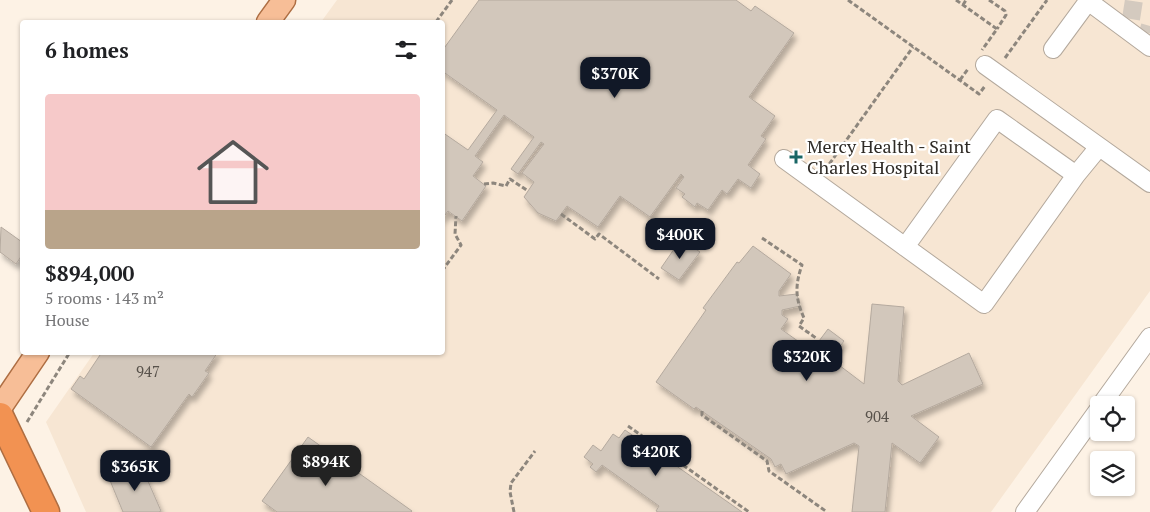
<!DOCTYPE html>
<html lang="en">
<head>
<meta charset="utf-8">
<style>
  :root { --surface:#fff; --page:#f2f2f2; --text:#202124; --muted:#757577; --line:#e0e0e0; --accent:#111827 }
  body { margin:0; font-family:"PT Serif",serif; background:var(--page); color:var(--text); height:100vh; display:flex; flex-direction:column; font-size:19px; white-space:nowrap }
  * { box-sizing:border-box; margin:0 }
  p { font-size:16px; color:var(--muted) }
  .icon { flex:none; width:28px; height:28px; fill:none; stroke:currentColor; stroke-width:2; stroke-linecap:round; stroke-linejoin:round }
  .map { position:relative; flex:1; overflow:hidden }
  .sheet { position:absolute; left:20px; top:20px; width:425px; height:335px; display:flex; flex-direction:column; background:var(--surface); border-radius:5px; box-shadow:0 1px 4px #0004 }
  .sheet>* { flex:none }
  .buttons { position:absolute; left:1090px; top:396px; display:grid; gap:10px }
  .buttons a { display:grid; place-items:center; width:45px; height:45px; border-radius:5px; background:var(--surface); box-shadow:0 1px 4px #0004; font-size:25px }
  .price { position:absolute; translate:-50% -42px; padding:0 11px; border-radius:10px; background:var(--accent); color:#fff; font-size:16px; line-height:32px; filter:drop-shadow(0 1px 2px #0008) }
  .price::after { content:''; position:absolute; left:50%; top:30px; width:15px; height:11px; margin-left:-8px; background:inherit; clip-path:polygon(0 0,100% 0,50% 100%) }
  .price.on { background:#222; color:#fff }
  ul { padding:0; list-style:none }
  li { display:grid; align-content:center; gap:10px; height:265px; padding:0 25px }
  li+li { border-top:1px solid var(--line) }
  li span { display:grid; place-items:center; height:155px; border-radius:5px; color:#555 }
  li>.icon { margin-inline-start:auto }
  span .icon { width:90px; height:90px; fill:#fffc; stroke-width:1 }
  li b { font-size:21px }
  h2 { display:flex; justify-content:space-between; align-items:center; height:60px; padding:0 25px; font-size:21px }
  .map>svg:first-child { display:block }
</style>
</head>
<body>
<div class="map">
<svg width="1150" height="512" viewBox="0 0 1150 512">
  <defs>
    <filter id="shadow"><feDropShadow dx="3" dy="5.5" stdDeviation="2.5" flood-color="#0004"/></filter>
  </defs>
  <rect width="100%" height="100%" fill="#fdf2e5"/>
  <!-- built -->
  <path fill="#f7e6d3" d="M337 0H1150V291L991 512H86L46 422 94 353 442 352V22H321Z"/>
  <!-- building -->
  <path fill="#d2c7bb" stroke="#b4a99e" filter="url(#shadow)" d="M479 0H736L751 11 755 6 794 33 749 97 775 116 761 136 766 139 748 165 760 174 751 188 738 179 727 194 722 190 708 210 697 203 695 207 682 197 685 194 676 188 684 177 681 174 650 217 620 196 598 227 567 206 556 221 538 213 524 197 534 182 522 173 544 144 541 142 518 174 511 169 534 137 504 115 475 156 483 162 473 176 486 186 462 221 448 211 442 219V132L468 150 497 110 442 71V51Z
    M1 227 22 242V255L16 264 0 252Z
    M681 239 700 252 679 280 661 268Z
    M753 246 791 274 779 291V296L797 294 800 306 782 310V315L788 319 781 329 802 344 798 350 807 357 828 329 844 341 831 359 864 384 872 304 904 307 898 381 902 385 969 353 983 384 911 416 939 437 920 463 892 443 885 512H852L859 446 854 443 786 474 781 464 775 467 771 459 696 407 694 409 656 382 706 310 703 308 737 262 739 263Z
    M102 352H218L205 371 209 373 192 397 189 394 151 447 71 389 80 376 84 379Z
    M625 430 742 512H658L656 511 659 506 602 465 596 472 590 467 593 464 584 457 593 445 601 451 613 434 619 438Z
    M308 437 412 511 411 512H277L262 501Z
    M141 465 161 511 159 512H123L109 478Z"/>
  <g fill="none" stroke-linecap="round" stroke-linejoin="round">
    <!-- minor-tunnel -->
    <path stroke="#d4cabf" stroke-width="18" stroke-dasharray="18 9" stroke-linecap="butt" d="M1131 19 1134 0
      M1148 33 1150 26"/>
    <defs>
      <path id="minor" d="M1088 1 1150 47
        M1053 49 1089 0
        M985 65 1150 183
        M784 159 984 304 1076 175 1099 147
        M905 247 997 119 1076 175
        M1101 405 1150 337
        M1025 512 1099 409"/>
      <path id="major" d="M268 22 284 0
        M0 408 38 352"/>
      <path id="highway" d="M0 416 46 512"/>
    </defs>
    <!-- minor casing -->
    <use href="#minor" stroke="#b3a89c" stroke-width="20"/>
    <!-- major casing -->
    <use href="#major" stroke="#ae6e43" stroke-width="25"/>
    <!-- highway casing -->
    <use href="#highway" stroke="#ae6e43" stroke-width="29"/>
    <!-- path -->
    <path stroke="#8d867d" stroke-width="3" stroke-dasharray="5 2.5" stroke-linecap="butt" d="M848 0 979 94 985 86
      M956 0 997 29 982 50
      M989 0 1005 11 1006 15 997 29
      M963 5 966 0
      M436 22 452 0
      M1005 58 1047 0
      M960 80 968 69
      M825 170 913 47
      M484 184 493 183 506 186 510 179 528 191
      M561 214 595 239 599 234 659 279
      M762 238 802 265C795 285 795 298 804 318L799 326 816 338
      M442 271 461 245 455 234 456 216
      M702 411V415L767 461 769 471 827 512
      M27 422 70 352
      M628 426 749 512
      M514 512 510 492 511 483 535 451"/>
    <!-- minor -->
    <use href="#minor" stroke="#fff" stroke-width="18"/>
    <!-- major -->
    <use href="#major" stroke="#f7be97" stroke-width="22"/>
    <!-- highway -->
    <use href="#highway" stroke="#f29252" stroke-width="26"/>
  </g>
  <!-- markers -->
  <path fill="#186665" stroke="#fff" stroke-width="2" d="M793.5 149.5h5v5h5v5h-5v5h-5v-5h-5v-5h5z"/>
  <g text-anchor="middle" stroke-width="4.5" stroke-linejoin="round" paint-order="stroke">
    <!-- number labels -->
    <g font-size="15" fill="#58524b">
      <text x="148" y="377">947</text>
      <text x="877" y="422">904</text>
    </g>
    <!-- poi labels -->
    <g font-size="18" fill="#2f2b26" stroke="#fff" text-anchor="start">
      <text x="807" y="153">Mercy Health - Saint<tspan x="807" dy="21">Charles Hospital</tspan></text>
    </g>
  </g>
</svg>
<div class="buttons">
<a><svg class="icon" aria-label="locate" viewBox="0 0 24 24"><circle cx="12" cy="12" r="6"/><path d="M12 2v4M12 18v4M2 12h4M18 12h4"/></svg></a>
<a><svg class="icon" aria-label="layers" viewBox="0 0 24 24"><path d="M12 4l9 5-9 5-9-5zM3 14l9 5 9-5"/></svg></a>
</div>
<b class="price" style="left:615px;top:99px">$370K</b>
<b class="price" style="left:680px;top:260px">$400K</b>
<b class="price" style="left:807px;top:382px">$320K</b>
<b class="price" style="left:656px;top:477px">$420K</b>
<b class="price on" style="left:326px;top:487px">$894K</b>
<b class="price" style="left:135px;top:492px">$365K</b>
<section class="sheet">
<h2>6 homes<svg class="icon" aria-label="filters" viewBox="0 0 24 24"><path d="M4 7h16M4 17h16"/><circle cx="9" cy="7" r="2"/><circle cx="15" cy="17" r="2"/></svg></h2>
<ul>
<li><span style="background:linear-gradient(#f6c9c9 75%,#b9a48a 0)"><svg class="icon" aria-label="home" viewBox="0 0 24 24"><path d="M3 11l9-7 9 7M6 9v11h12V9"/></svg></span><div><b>$894,000</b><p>5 rooms · 143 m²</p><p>House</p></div></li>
</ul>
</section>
</div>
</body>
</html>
